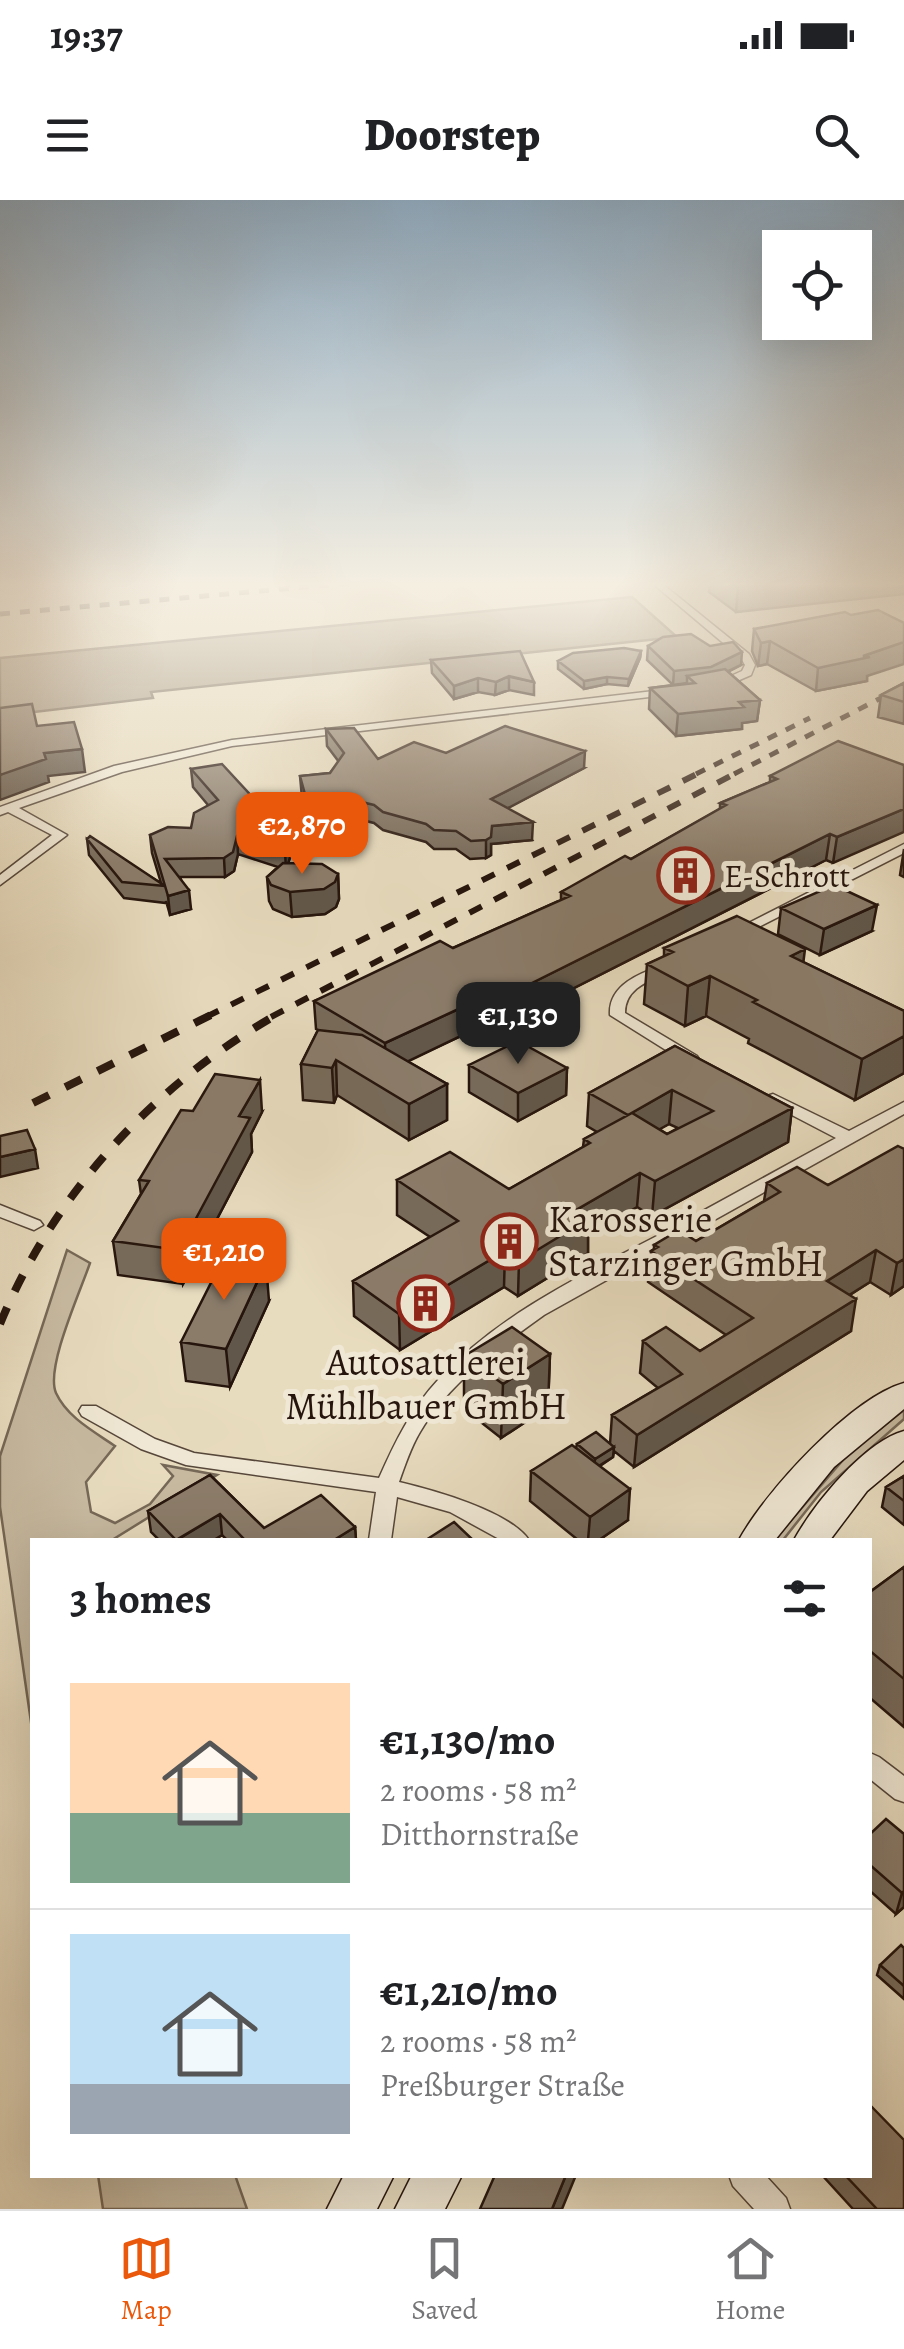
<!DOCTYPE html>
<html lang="en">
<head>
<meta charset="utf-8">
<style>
  :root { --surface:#fff; --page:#f6f6f6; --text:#202124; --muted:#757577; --line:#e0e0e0; --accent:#ea580c }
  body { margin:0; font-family:Alegreya,serif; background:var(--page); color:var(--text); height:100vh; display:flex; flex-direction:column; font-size:38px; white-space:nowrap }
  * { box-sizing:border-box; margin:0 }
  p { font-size:32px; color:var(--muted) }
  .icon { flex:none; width:55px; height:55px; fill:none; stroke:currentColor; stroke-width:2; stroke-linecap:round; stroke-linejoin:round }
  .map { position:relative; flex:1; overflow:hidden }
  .details { position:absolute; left:30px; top:1338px; width:842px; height:640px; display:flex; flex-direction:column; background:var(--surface); border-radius:0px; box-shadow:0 10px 40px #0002 }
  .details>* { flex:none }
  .controls { position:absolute; left:762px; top:30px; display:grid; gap:20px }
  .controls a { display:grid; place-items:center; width:110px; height:110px; border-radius:0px; background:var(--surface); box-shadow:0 10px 40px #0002; font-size:50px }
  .price { position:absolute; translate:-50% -85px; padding:0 22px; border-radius:20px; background:var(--accent); color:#fff; font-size:32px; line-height:65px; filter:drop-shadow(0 2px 5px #0008) }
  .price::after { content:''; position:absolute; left:50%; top:60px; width:30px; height:22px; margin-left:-15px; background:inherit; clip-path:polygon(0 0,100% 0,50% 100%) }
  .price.selected { background:#222; color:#fff }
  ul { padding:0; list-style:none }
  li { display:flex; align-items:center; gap:30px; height:250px; padding:0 40px }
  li+li { border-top:2px solid var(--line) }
  li span { display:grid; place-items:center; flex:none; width:280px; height:200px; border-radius:0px; color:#555 }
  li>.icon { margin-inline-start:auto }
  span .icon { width:120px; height:120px; fill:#fffc; stroke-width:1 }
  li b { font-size:42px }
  h2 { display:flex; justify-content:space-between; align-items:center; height:120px; padding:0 40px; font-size:42px }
  .status { display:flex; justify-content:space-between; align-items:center; height:70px; padding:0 50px; background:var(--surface); direction:ltr }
  .status svg { height:28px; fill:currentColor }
  header { display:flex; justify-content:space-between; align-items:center; height:130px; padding:0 40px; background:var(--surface); font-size:45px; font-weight:800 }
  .dock { display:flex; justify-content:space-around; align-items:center; height:140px; border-top:2px solid var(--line); background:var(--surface); font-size:28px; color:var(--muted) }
  .dock a { display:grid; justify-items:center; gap:5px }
  .dock .selected { color:var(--accent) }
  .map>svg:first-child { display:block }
</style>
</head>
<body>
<div class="status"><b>19:37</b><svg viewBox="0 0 49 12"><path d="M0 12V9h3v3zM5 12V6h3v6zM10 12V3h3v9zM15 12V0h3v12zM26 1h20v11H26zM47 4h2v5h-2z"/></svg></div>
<header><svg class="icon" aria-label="menu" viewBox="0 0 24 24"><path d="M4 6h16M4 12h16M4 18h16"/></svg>Doorstep<svg class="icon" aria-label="search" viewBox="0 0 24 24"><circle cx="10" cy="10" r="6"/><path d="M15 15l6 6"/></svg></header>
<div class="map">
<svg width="904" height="2009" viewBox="0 0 904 2009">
  <rect width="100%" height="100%" fill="#e8dcbf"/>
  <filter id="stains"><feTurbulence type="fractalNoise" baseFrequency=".002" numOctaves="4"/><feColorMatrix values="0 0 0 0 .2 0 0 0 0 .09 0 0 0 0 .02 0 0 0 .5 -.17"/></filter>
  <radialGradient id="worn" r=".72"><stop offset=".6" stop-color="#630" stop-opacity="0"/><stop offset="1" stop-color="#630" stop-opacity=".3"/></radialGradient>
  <!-- green -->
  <path fill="#c7baa1" stroke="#766857" stroke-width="2.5" d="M67 1050 90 1063C81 1090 45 1168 56 1193 67 1217 93 1231 115 1246L86 1282 91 1312 115 1323 150 1304 173 1276 163 1265 217 1275 112 1340H32V1529L0 1307V1256Z
    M904 1210V1219L821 1292 783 1340H774L849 1253Z
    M98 1975H235L247 2009H103Z"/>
  <!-- water -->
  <path fill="#a69882" stroke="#736453" stroke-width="2.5" d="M632 397 677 437 151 492 153 498 0 516V458Z"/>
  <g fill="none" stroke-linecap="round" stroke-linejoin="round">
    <defs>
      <path id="minor" d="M651 382H660L749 454 755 465 751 475 721 488H713V484L742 471 745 465 741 458Z
        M671 489 676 492 675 494 232 546 122 572 19 608 67 635 0 685V675L52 635 8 612 0 615V607L114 566 232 540Z
        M904 644V653L737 738H727L725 735Z
        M664 765 669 766V772C649 781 625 788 625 813L697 856 699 859 697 862H685L610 815C608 785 640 773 664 765Z
        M773 894 849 931 904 902V914L544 1115C498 1148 450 1182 420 1232 411 1247 405 1265 399 1282 433 1290 509 1311 529 1340H501L450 1312 397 1297 391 1340H369L376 1292 186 1265 141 1249 82 1216 79 1211 82 1206H96L155 1239 194 1253 379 1278C395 1242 411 1209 438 1180 497 1116 580 1076 655 1037 716 1004 776 971 836 938L767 902 765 899 767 896Z
        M0 1005 40 1021 43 1025 34 1030 0 1017Z
        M870 1553 879 1557 904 1576V1602L895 1599 870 1579Z
        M729 1975H765L786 1998 790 2009H754L733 1986Z"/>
      <path id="secondary" d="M904 1183V1209L834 1267 775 1340H739C765 1292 851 1198 904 1183Z
        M904 1231V1260L867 1291 830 1340H794C814 1304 864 1242 904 1231Z
        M344 1975H394L377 2009H327Z
        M412 1975H462L445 2009H395Z"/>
    </defs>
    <!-- minor casing -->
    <use href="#minor" stroke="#56473a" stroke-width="3"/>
    <!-- secondary casing -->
    <use href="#secondary" stroke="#26150d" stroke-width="3"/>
    <!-- minor -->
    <use href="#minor" fill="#f0e8d5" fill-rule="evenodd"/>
    <!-- secondary -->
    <use href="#secondary" fill="#f0e8d5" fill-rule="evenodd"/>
    <!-- rail-far2 -->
    <path stroke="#26150d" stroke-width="5" stroke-dasharray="10 10" stroke-linecap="butt" d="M0 414 362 382
      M696 574 810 518
      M734 574 904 486"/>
    <!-- rail-far1 -->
    <path stroke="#26150d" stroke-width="6" stroke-dasharray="14 14" stroke-linecap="butt" d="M206 817 701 572
      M271 817 738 572"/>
    <!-- rail -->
    <path stroke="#26150d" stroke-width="8" stroke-dasharray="18 18" stroke-linecap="butt" d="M33 903 211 815
      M0 1124C54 993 153 886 276 815"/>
  </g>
  <!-- wall -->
  <path fill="#786b5b" stroke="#26150d" stroke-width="2.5" fill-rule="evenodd" d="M710 382H904L736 412 709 392Z
    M754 429 867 476V481L816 491 767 464 758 466 752 451Z
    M648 446 741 465 728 472 760 500 757 521 742 523V529L676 536 649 509 650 488 687 483 673 485 647 460Z
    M641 451 640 458 628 486 607 484 584 489 558 469V461Z
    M431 460 534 482V495L509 490 495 495 478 492 454 499 432 473Z
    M904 483V524L878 517 881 495Z
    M326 529 378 559 446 553 584 568 507 608 532 640 491 644V655L486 658 470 659 456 649H434L426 642 383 630 374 623 337 614 325 638 295 642 288 663 338 674 339 699 336 707 325 714 292 717 273 709 269 701 267 677 278 667 238 654 234 671 225 677H180L191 709 170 715 166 701V703L124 698 89 655 87 639 161 683 152 653 150 635 191 628 208 605 193 587 191 569 257 602 302 598 300 576 330 573 339 562 327 546Z
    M904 565 833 663 826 660 523 814 519 818V826L483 844 465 834 407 861 447 884V920L409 940 337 895 334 903 303 900 301 864 318 830 316 829 314 801 453 748 561 700V692L631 659 720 609V603L770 582V576Z
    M904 649V677L900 675Z
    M781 708 872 731 820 755 778 734Z
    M664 748 803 762 904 811V873L855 900 748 843 749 839 706 816 685 826 644 804 647 764 664 757Z
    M675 846 792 908 788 942 652 1016 637 1007 588 1036V1053L518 1096 504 1087 400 1150 354 1116 353 1081 430 1037 397 1015V980L509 989 583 947 584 939 597 932 587 926 589 893ZM669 924 678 928 667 934 659 929Z
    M469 865 567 868 566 895 518 921 469 892Z
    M262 912 251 934 252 952 183 1084 118 1075 113 1041 141 994 139 980Z
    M904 949V1086L891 1095 870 1082 850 1095 851 1131 634 1267 614 1251 613 1257 600 1266 628 1320 599 1340H578L530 1301 531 1271 576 1248 577 1244H610L612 1215 658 1188 640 1173 643 1141 700 1151 726 1135 648 1082 651 1051 654 1049V1045L696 1041 764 1001 767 983 828 985Z
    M269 1101 230 1187 186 1181 181 1142Z
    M550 1154 548 1207 501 1238 464 1209V1156Z
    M210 1275 264 1328 355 1327 356 1340H227L222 1335 214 1340H159L151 1332 148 1311Z
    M904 1276V1325L882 1307 886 1287Z
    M904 1367V1527L870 1498V1392Z
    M870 1634H904V1707L896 1714 870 1691Z
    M904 1748V1799L877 1775 880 1765Z
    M822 1975H870L904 2009H853Z"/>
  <!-- shaded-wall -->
  <path fill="#61574a" stroke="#26150d" stroke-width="2.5" d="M786 382H904V394L736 412 738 387Z
    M770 441 767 464 758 466 761 443Z
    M904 442V464L867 476V481L816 491 818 468 863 456Z
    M641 451 640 458 628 486 629 479Z
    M742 452 741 465 710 480 687 476V483L673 485 674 471Z
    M509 476V490L495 495 496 482Z
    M607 477V484L584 489V481Z
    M478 478V492L454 499V486Z
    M760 500 757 521 742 523V529L676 536 678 514 739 502Z
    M82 549 85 572 48 576 49 582 0 600V575L44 553Z
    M585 551 584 568 491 617V599Z
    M336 596 337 614 325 638 295 642 286 670 285 651 294 624Z
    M904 609V632L833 663 837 637Z
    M533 622 532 640 491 644V655L486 658V640L492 626Z
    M830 634 826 660 523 814 519 818V826L483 844V816L524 787Z
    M237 636 238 654 234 671 225 677 224 658Z
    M338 674 339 699 336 707 325 714 292 717 290 692Z
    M189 690 191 709 170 715 168 696Z
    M877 705 872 731 820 755 824 729Z
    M805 749 800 789 791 756Z
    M710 776 706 816 685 826 688 786Z
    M465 806V834L386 872 385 843Z
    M904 836V873L855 900 862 859Z
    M336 860 337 895 334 903 332 868Z
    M567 868 566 895 518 921V893Z
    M260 880 262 912 251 934 252 952 183 1084 179 1050 239 916Z
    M447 884V920L409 940V904Z
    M672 890 669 924 626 948 628 915Z
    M792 908 788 942 652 1016 655 981Z
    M35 949 38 968 0 977V957Z
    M640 973 637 1007 588 1036V1053L518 1096 519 1061 576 1010Z
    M876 1050 870 1082 822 1112 827 1081Z
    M505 1051 504 1087 400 1150 399 1114Z
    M904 1059V1086L891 1095 897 1063Z
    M266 1063 269 1101 230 1187 226 1149Z
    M856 1099 851 1131 634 1267 637 1235Z
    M550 1154 548 1207 501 1238 503 1184Z
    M614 1247 613 1257 594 1269 595 1259Z
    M630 1289 628 1320 599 1340H588L590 1317Z
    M220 1314 222 1335 214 1340H177Z
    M355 1327 356 1340H334Z
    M904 1691V1707L896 1714 902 1693Z
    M566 1975H576L562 2009H552Z"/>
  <!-- building -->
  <path fill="#8b7c6a" stroke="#26150d" stroke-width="2.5" d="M732 382H786L738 387Z
    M878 410 904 423V442L863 456 870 457 818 468 770 441 761 443 754 429 845 412 851 415Z
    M691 434 710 446 733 442 742 452 711 467 674 471 648 446 663 437Z
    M624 448 641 451 629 479 607 477 584 481 558 461 573 453Z
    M520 451 534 482 509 476 496 482 478 478 454 486 431 460Z
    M725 469 760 500 739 502 744 507 678 514 650 488 695 483 687 476Z
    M904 483V502L881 495Z
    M32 504 37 526 74 522 82 549 44 553 46 559 0 575V508Z
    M505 526 585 551 491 599 533 622 492 626 491 637 486 640 471 641 456 631 434 630 426 624 383 612 374 605 336 596 324 620 294 624 285 651 237 636 233 652 224 658 165 659 189 690 168 696 150 635 168 627 191 628 194 613 218 600 191 569 222 564 257 602 276 597 306 598 300 576 330 573 344 553 326 529 354 528 378 559 414 542 446 553Z
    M838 541 904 565V609L837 637 830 634 524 787 517 792 520 798 483 816 465 806 385 843 314 801 440 741 453 748 570 696 561 692 625 656 631 659 726 605 720 603 777 579 770 576Z
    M90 636 165 686 122 682 87 639Z
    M283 663 322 664 338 674 335 682 324 689 290 692 271 685 267 677Z
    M834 685 877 705 824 729 781 708Z
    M737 716 805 749 791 756 904 811V836L862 859 753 802 757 800 710 776 688 786 647 764 673 752 664 748Z
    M318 830 362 835 447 884 409 904 336 860 332 868 301 864Z
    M518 841 567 868 518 893 469 865Z
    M675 846 792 908 655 981 640 973 576 1010 590 1018 519 1061 505 1051 399 1114 353 1081 458 1021 397 980 450 952 509 989 590 943 584 939 632 913 667 934 713 911 672 890 628 915 589 893Z
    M215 874 260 880 239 916 250 918 179 1050 113 1041 149 981 139 980 181 910 193 911Z
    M27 930 35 949 0 957V936Z
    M898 946 904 949V1059L897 1063 876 1050 827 1081 856 1099 637 1235 612 1215 682 1174 643 1141 666 1127 700 1151 753 1118 651 1051 658 1047 654 1045 679 1030 696 1041 780 992 767 983 797 967 828 985Z
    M224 1057 266 1063 226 1149 181 1142Z
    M512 1127 550 1154 503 1184 464 1156Z
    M596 1232 614 1247 595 1259 577 1244Z
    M572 1245 630 1289 590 1317 531 1271Z
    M210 1275 264 1328 321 1295 355 1327 334 1340H245L220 1314 176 1340 148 1311Z
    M904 1276V1301L886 1287Z
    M454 1322 473 1340H426Z
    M904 1367V1479L870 1451V1392Z
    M886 1619 904 1634V1691L902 1693 870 1665V1634Z
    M901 1745 904 1748V1786L880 1765Z
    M870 1905 904 1940V2009H877L845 1975H870Z
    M495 1975H566L552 2009H480Z"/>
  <!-- sky -->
  <linearGradient id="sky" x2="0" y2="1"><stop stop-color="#8da9bf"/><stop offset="0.58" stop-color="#f5efe2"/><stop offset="1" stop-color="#f5efe2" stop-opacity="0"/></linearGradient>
  <rect width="904" height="663" fill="url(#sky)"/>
  <!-- icons -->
  <defs>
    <symbol id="building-ring" viewBox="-11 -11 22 22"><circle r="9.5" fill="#f0e8d5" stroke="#8f2418" stroke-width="1.5"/><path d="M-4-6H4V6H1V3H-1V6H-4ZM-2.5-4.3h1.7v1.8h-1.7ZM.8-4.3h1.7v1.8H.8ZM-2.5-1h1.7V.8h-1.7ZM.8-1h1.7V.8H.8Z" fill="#8f2418"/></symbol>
  </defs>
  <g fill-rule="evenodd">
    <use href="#building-ring" x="654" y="644" width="63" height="63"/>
    <use href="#building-ring" x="478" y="1010" width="63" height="63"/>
    <use href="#building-ring" x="394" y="1072" width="63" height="63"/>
  </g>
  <g text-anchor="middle" stroke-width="10" stroke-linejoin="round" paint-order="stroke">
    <!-- far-poi labels -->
    <g font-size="32" fill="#26150d" stroke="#f0e8d5" text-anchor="start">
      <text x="724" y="687">E-Schrott</text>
    </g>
    <!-- poi labels -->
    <g font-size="38" fill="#26150d" stroke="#f0e8d5" text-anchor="start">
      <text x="548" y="1032">Karosserie<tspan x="548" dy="44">Starzinger GmbH</tspan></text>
      <text x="426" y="1175" text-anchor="middle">Autosattlerei<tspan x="426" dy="44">Mühlbauer GmbH</tspan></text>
    </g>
  </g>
  <rect width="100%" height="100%" filter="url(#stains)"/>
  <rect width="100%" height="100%" fill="url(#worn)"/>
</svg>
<div class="controls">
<a><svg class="icon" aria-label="locate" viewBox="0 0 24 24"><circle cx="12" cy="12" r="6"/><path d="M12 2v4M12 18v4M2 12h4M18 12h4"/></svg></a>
</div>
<b class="price" style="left:302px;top:677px">€2,870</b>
<b class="price selected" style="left:518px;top:867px">€1,130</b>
<b class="price" style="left:224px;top:1103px">€1,210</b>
<section class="details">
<h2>3 homes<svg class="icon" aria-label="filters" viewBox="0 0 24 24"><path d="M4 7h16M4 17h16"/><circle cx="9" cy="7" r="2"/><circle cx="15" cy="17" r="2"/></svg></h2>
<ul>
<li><span style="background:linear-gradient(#ffd9b3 65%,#7fa58c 0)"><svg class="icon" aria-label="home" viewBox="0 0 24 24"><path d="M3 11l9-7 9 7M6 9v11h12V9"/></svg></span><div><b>€1,130/mo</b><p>2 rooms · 58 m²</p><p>Ditthornstraße</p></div></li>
<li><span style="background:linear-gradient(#bfe0f5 75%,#9aa5b1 0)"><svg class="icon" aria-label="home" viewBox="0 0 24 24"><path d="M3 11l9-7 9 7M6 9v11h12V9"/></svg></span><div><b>€1,210/mo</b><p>2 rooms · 58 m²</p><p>Preßburger Straße</p></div></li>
</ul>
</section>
</div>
<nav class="dock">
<a class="selected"><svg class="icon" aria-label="map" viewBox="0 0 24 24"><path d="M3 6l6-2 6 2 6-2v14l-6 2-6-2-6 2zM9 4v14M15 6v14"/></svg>Map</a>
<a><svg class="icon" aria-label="saved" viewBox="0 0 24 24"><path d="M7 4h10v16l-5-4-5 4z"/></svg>Saved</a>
<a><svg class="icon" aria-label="home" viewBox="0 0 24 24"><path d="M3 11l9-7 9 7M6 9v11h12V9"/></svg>Home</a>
</nav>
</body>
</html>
